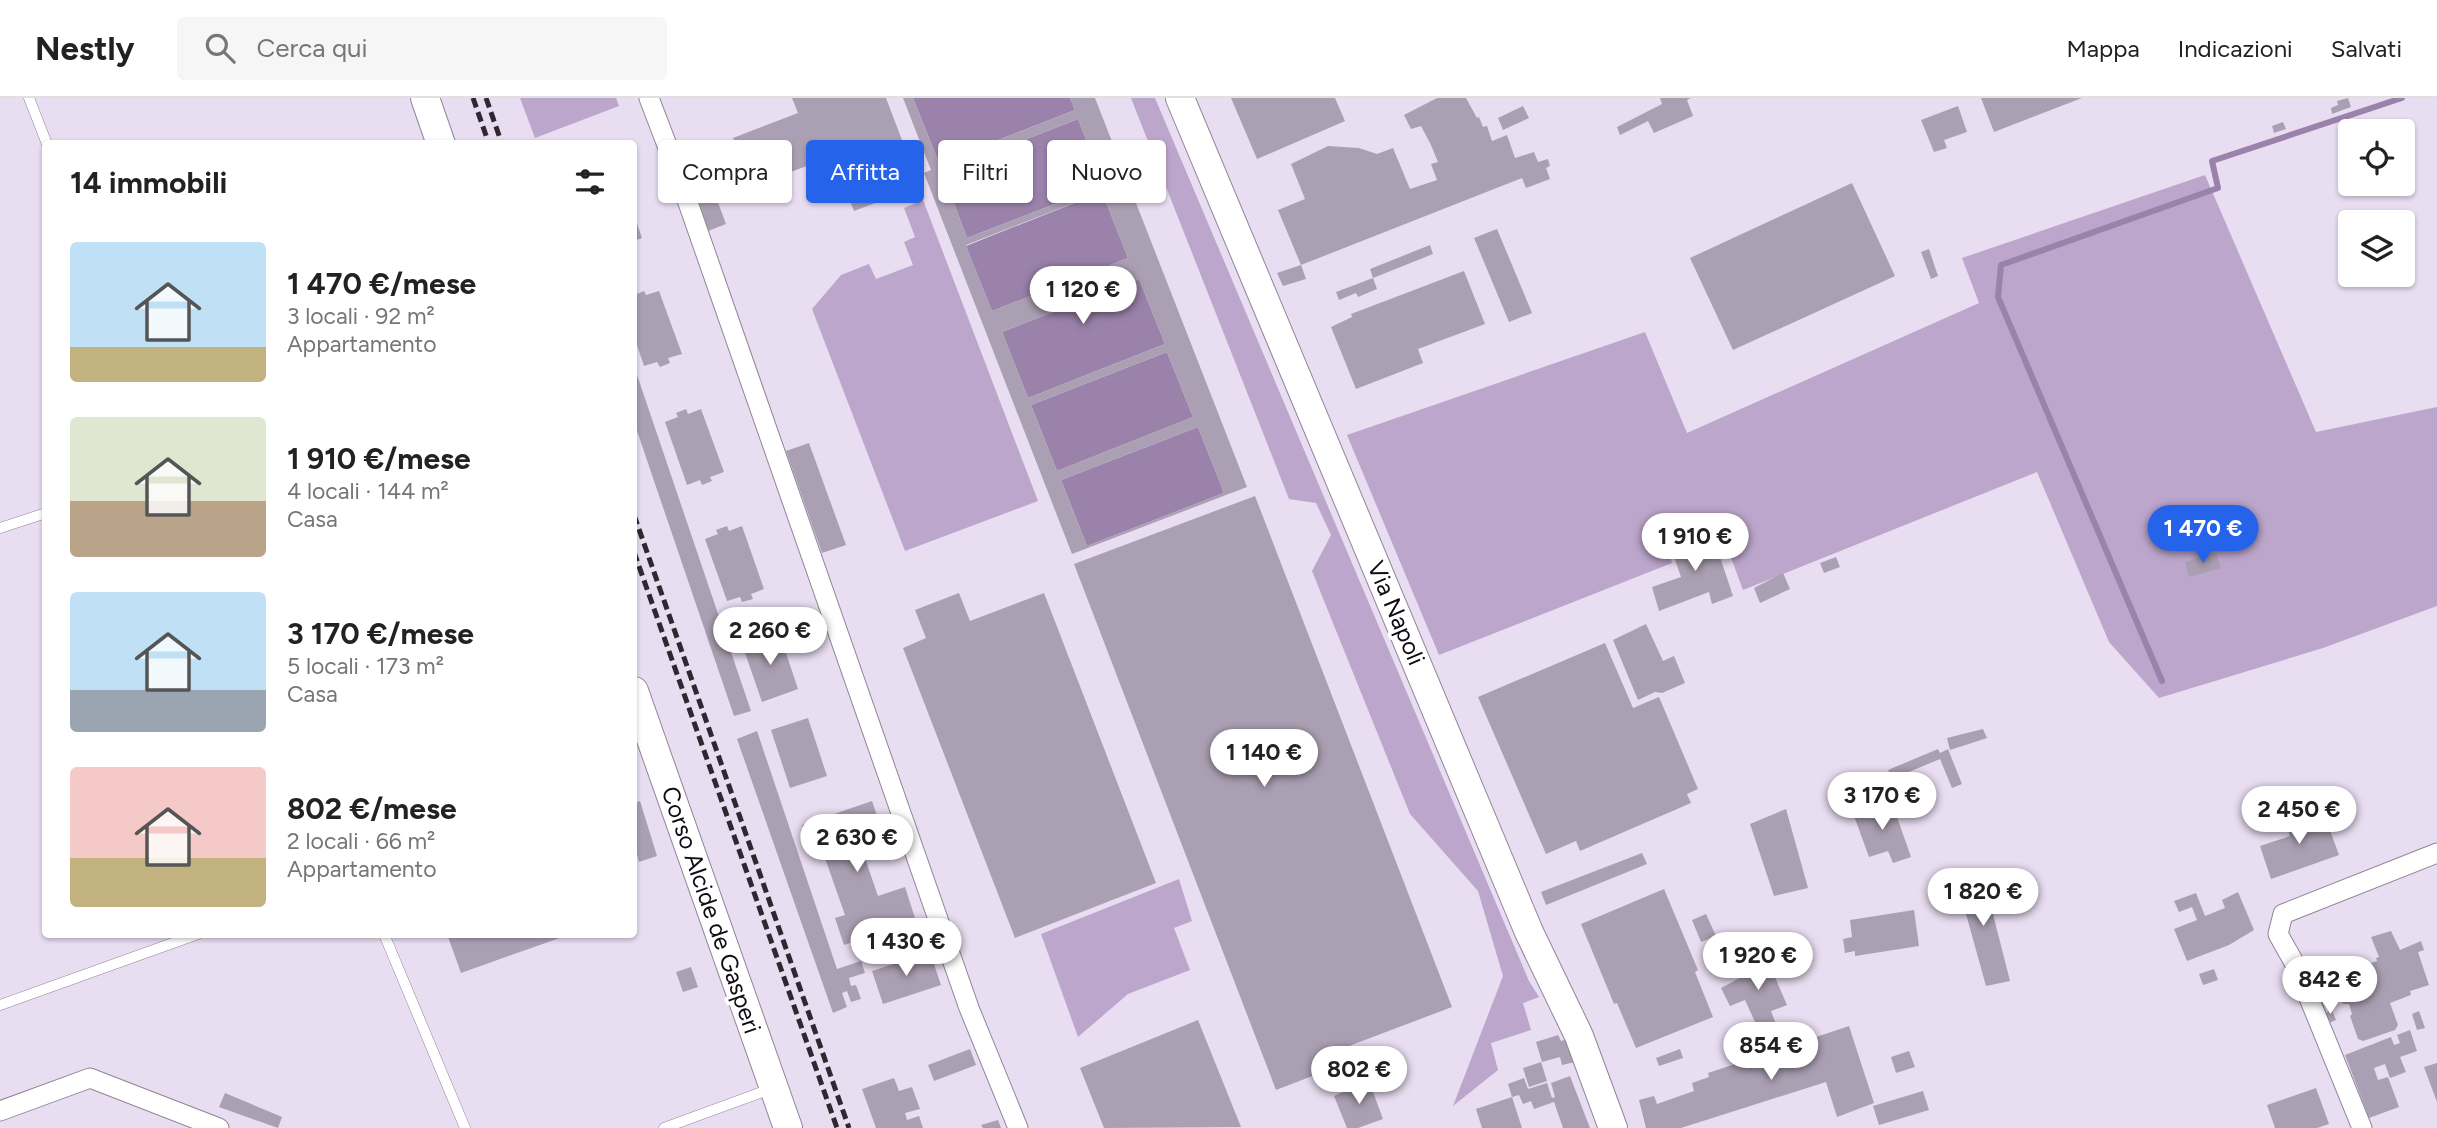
<!DOCTYPE html>
<html lang="it">
<head>
<meta charset="utf-8">
<style>
  :root { --surface:#fff; --page:#f6f6f6; --text:#222; --muted:#767676; --line:#e0e0e0; --accent:#2563eb }
  body { margin:0; font-family:Figtree,sans-serif; background:var(--page); color:var(--text); height:100vh; display:flex; flex-direction:column; font-size:26px; white-space:nowrap }
  * { box-sizing:border-box; margin:0 }
  p { font-size:23px; color:var(--muted) }
  .icon { flex:none; width:38px; height:38px; fill:none; stroke:currentColor; stroke-width:2; stroke-linecap:round; stroke-linejoin:round }
  .map { position:relative; flex:1; overflow:hidden }
  .side { position:absolute; left:42px; top:42px; width:595px; height:798px; display:flex; flex-direction:column; background:var(--surface); border-radius:7px; box-shadow:0 2px 5px #0004 }
  .side>* { flex:none }
  .guide { position:absolute; left:658px; top:42px; width:665px; height:63px; display:flex; gap:14px }
  .buttons { position:absolute; left:2338px; top:21px; display:grid; gap:14px }
  .buttons a { display:grid; place-items:center; width:77px; height:77px; border-radius:7px; background:var(--surface); box-shadow:0 2px 5px #0004; font-size:35px }
  .price { position:absolute; translate:-50% -60px; padding:0 16px; border-radius:24px; background:#fff; color:#222; font-size:23px; line-height:46px; filter:drop-shadow(0 2px 4px #0008) }
  .price::after { content:''; position:absolute; left:50%; top:42px; width:21px; height:16px; margin-left:-10px; background:inherit; clip-path:polygon(0 0,100% 0,50% 100%) }
  .price.current { background:var(--accent); color:#fff }
  ul { padding:0; list-style:none }
  li { display:flex; align-items:center; gap:21px; height:175px; padding:0 28px }
  li span { display:grid; place-items:center; flex:none; width:196px; height:140px; border-radius:7px; color:#555 }
  li>.icon { margin-inline-start:auto }
  span .icon { width:84px; height:84px; fill:#fffc; stroke-width:1 }
  li b { font-size:30px }
  h2 { display:flex; justify-content:space-between; align-items:center; height:84px; padding:0 28px; font-size:30px }
  .chip { padding:0 24px; border-radius:7px; background:var(--surface); box-shadow:0 2px 5px #0004; font-size:24px; line-height:63px }
  .chip.current { background:var(--accent); color:#fff }
  header { display:flex; align-items:center; gap:42px; box-sizing:border-box; height:98px; padding:0 35px; background:var(--surface); border-bottom:2px solid var(--line) }
  header strong { font-size:33px }
  nav { display:flex; gap:38px; margin-inline-start:auto; font-size:24px }
  .search { width:490px; height:63px; background:var(--page); display:flex; align-items:center; gap:18px; box-sizing:border-box; padding:0 24px; border-radius:7px; color:var(--muted); font-size:26px }
  .map>svg:first-child { display:block }
</style>
</head>
<body>
<header>
<strong>Nestly</strong>
<div class="search"><svg class="icon" aria-label="search" viewBox="0 0 24 24"><circle cx="10" cy="10" r="6"/><path d="M15 15l6 6"/></svg>Cerca qui</div>
<nav><a>Mappa</a><a>Indicazioni</a><a>Salvati</a></nav>
</header>
<div class="map">
<svg width="2437" height="1030" viewBox="0 0 2437 1030">
  <rect width="100%" height="100%" fill="#e9ddf1"/>
  <!-- green -->
  <path fill="#bda6cc" d="M520 0H616L619 8 535 40Z
    M1131 0H1155L1529 883 1539 899 1523 905 1531 932 1491 945 1498 972 1453 1008 1503 878 1478 793 1410 716 1312 473 1331 437 1316 405 1289 401Z
    M2205 77 2316 334 2437 309V508L2323 550 2159 600 2109 544 2037 374 1743 492 1716 419 1664 436 1672 465 1439 557 1347 337 1645 234 1687 335 1979 205 1962 160Z
    M923 102 1038 403 905 453 812 211 841 177 869 166 876 181 913 167 904 144 915 139 904 110Z
    M1179 781 1192 823 1174 830 1190 872 1128 896 1078 939 1041 836Z"/>
  <!-- water -->
  <path fill="#9b82ab" d="M913 0H1070L1075 12 939 65Z
    M1078 21 1104 87 967 140 942 74Z
    M1102 94 1128 160 992 213 966 148Z
    M1139 181 1165 246 1028 300 1002 234Z
    M1167 254 1193 319 1057 373 1031 307Z
    M1198 329 1224 395 1087 448 1061 382Z"/>
  <g fill="none" stroke-linecap="round" stroke-linejoin="round">
    <!-- stream -->
    <path stroke="#9b82ab" stroke-width="6" d="M2162 583 1998 199 2001 167 2218 90 2212 63 2402 0"/>
  </g>
  <!-- building -->
  <path fill="#aba0b3" fill-rule="evenodd" d="M792 0H886L905 50 818 83 812 66 751 89 733 40 798 15Z
    M903 0H913L939 65 1075 12 1070 0H1095L1247 389 1072 456 924 75 931 72ZM1078 21 1104 87 967 140 942 74ZM1102 94 1128 160 992 213 966 147ZM1139 181 1165 246 1028 300 1002 234ZM1167 254 1193 319 1057 373 1031 307ZM1198 329 1224 395 1087 448 1061 382Z
    M1231 0H1335L1345 23 1257 61Z
    M1437 0H1466L1477 20 1479 19 1483 29 1487 28 1492 43 1507 37 1515 60 1534 54 1538 64 1548 61 1550 68 1546 70 1550 81 1526 90 1522 80 1301 167 1306 181 1283 188 1277 175 1301 167 1278 112 1305 101 1291 66 1328 48 1359 50 1377 56 1393 50 1410 91 1437 82 1431 66 1438 64 1431 47 1421 28 1411 31 1404 17Z
    M1660 0H1691L1687 2 1693 18 1654 35 1648 23 1620 37 1617 29 1662 6Z
    M1981 0H2082L1994 34Z
    M2348 0 2351 9 2332 16 2331 10 2338 7 2337 3Z
    M1523 8 1529 20 1503 32 1498 20Z
    M1958 8 1967 34 1944 42 1947 50 1934 54 1921 22Z
    M2283 24 2286 31 2274 35 2272 28Z
    M899 55 909 80 887 88 891 99 854 113 840 78Z
    M1852 85 1895 178 1733 252 1690 160Z
    M713 91 726 126 708 133 696 97Z
    M634 117 642 140 634 143Z
    M1497 131 1532 215 1509 224 1474 140Z
    M1430 147 1433 156 1373 180 1370 171Z
    M1929 151 1938 178 1931 181 1921 154Z
    M1464 173 1485 226 1418 251 1423 265 1356 291 1331 229 1352 219 1351 216Z
    M1373 180 1377 191 1358 199 1356 195 1339 202 1336 194Z
    M644 193 646 197 659 193 682 256 668 260 670 265 660 269 657 264 644 268 634 238V197Z
    M634 268 751 613 734 618 634 324Z
    M686 311 688 316 701 311 724 374 710 379 712 383 702 387 700 382 687 387 665 324 678 319 676 315Z
    M809 345 846 447 822 455 786 353Z
    M1255 398 1452 909 1349 948 1354 962 1276 992 1074 466Z
    M727 428 729 433 742 428 764 491 751 496 753 501 742 504 740 499 727 503 705 441 718 436 716 432Z
    M1711 432 1733 498 1712 506 1709 494 1659 513 1652 489 1681 479 1670 447Z
    M2216 455 2221 470 2189 479 2185 464Z
    M1836 459 1840 469 1824 475 1820 465Z
    M1783 475 1790 491 1760 505 1754 490Z
    M959 495 970 523 1044 495 1156 785 1015 840 903 550 926 540 915 512Z
    M1646 526 1663 563 1674 558 1685 585 1662 595 1655 594 1638 602 1613 542Z
    M779 534 798 591 762 604 742 546Z
    M1605 545 1633 610 1659 599 1698 691 1687 696 1691 705 1580 753 1576 743 1546 756 1478 599Z
    M808 620 827 678 790 690 771 632Z
    M1983 631 1987 640 1950 652 1947 640Z
    M757 633 837 871 861 863 865 875 849 880 851 888 856 887 861 901 851 904 847 893 842 895 847 909 833 915 737 641Z
    M1938 651 1940 655 1948 651 1962 686 1952 690 1940 661 1892 681 1888 672Z
    M1891 702 1911 759 1893 765 1888 753 1869 759 1853 715Z
    M640 703 657 758 639 764 634 745V705Z
    M872 703 883 735 859 743 878 798 905 789 916 823 844 847 835 820 845 817 820 746 810 750 802 727Z
    M2315 704 2319 712 2310 715 2307 707Z
    M2298 707 2307 731 2327 724 2339 757 2271 781 2260 748 2290 738 2281 713Z
    M1786 711 1808 790 1774 798 1750 726Z
    M1642 755 1647 766 1546 807 1541 794Z
    M1982 773 2010 883 1986 888 1956 780Z
    M1664 791 1698 872 1695 874 1713 919 1636 950 1617 905 1614 906 1581 826Z
    M2238 794 2254 832 2229 847 2187 863 2174 831 2197 822 2192 809 2179 814 2174 803 2196 795 2205 818 2225 810 2222 802Z
    M1914 812 1919 848 1855 858V853L1845 855 1843 841 1852 839 1850 822Z
    M1706 816 1716 838 1701 844 1692 822Z
    M2391 833 2400 852 2421 843 2424 852 2418 854 2429 887 2410 893 2411 897 2390 905 2398 927 2395 932 2363 943 2358 941 2350 918 2352 916 2349 906H2343L2333 877 2377 863 2376 860 2379 859 2371 839Z
    M447 836H568V837L461 875Z
    M930 854 941 887 883 906 872 873Z
    M1764 854 1787 907 1771 913 1777 929 1760 935 1745 902 1730 908 1721 890 1749 875 1745 864Z
    M691 869 698 889 683 894 676 874Z
    M2214 871 2218 882 2203 887 2199 876Z
    M2332 912 2336 922 2329 925 2325 915Z
    M2419 913 2425 930 2417 932 2412 916Z
    M1198 922 1241 1029 1104 1030 1080 970Z
    M1849 928 1874 1005 1837 1019 1826 984 1681 1030H1646L1639 1002 1654 998 1657 1006 1694 993 1692 985 1709 979 1708 975Z
    M2410 932 2417 953 2400 959 2406 974 2390 980 2385 966 2374 970 2378 982 2388 979 2399 1009 2369 1020 2345 957 2391 939 2394 947 2400 945 2397 937Z
    M1558 937 1561 943 1568 941 1575 964 1562 967 1560 959 1542 964 1536 944Z
    M970 951 976 967 934 983 928 967Z
    M1680 951 1683 960 1659 968 1656 960Z
    M1909 953 1915 969 1896 975 1891 959Z
    M1541 964 1547 983 1529 989 1523 970Z
    M2437 965V1004L2424 969Z
    M1570 978 1590 1030H1563L1554 1004 1534 1011 1531 1003 1523 1006 1519 997 1512 999 1522 1030H1482L1476 1011 1512 999 1508 986 1524 980 1528 991 1547 985 1552 1000 1555 999 1551 985Z
    M894 980 899 993 912 989 920 1011 905 1015 907 1022 919 1018 923 1030H876L862 991Z
    M1369 983 1383 1021 1358 1030H1347L1334 998Z
    M2316 990 2329 1026 2317 1030H2275L2267 1007Z
    M1923 993 1929 1012 1879 1027 1873 1008Z
    M225 995 282 1019 278 1030 219 1009Z
    M998 1022 1001 1030H983L981 1027Z"/>
  <g fill="none" stroke-linecap="round" stroke-linejoin="round">
    <defs>
      <path id="lane" d="M29 0 47 46
        M0 430 46 415
        M384 836 465 1030
        M0 907 198 836
        M664 1030 773 990"/>
      <path id="street" d="M649 0 678 76 969 910 1018 1030
        M0 1013 90 980 219 1030
        M2362 1030 2296 868 2278 836 2283 816 2437 755"/>
      <path id="secondary" d="M425 0 441 46
        M1180 0 1529 834 1579 938 1613 1030
        M634 593 788 1030"/>
    </defs>
    <!-- lane casing -->
    <use href="#lane" stroke="#908598" stroke-width="11"/>
    <!-- street casing -->
    <use href="#street" stroke="#908598" stroke-width="21"/>
    <!-- secondary casing -->
    <use href="#secondary" stroke="#908598" stroke-width="30"/>
    <!-- lane -->
    <use href="#lane" stroke="#fff" stroke-width="10"/>
    <!-- street -->
    <use href="#street" stroke="#fff" stroke-width="19"/>
    <!-- secondary -->
    <use href="#secondary" stroke="#fff" stroke-width="28"/>
    <!-- rail -->
    <path stroke="#2e2831" stroke-width="5" stroke-dasharray="10 5" stroke-linecap="butt" d="M473 0 489 46
      M486 0 502 46
      M634 417 849 1030
      M634 454 837 1030"/>
  </g>
  <g text-anchor="middle" stroke-width="7" stroke-linejoin="round" paint-order="stroke">
    <!-- street labels -->
    <g font-size="24" fill="#0f0b12" stroke="#fff">
      <text transform="translate(1396 515) rotate(67)" y="8">Via Napoli</text>
      <text transform="translate(711 812) rotate(71)" y="8">Corso Alcide de Gasperi</text>
    </g>
  </g>
</svg>
<div class="buttons">
<a><svg class="icon" aria-label="locate" viewBox="0 0 24 24"><circle cx="12" cy="12" r="6"/><path d="M12 2v4M12 18v4M2 12h4M18 12h4"/></svg></a>
<a><svg class="icon" aria-label="layers" viewBox="0 0 24 24"><path d="M12 4l9 5-9 5-9-5zM3 14l9 5 9-5"/></svg></a>
</div>
<b class="price" style="left:1083px;top:228px">1 120 €</b>
<b class="price current" style="left:2203px;top:467px">1 470 €</b>
<b class="price" style="left:1695px;top:475px">1 910 €</b>
<b class="price" style="left:770px;top:569px">2 260 €</b>
<b class="price" style="left:1264px;top:691px">1 140 €</b>
<b class="price" style="left:1882px;top:734px">3 170 €</b>
<b class="price" style="left:2299px;top:748px">2 450 €</b>
<b class="price" style="left:857px;top:776px">2 630 €</b>
<b class="price" style="left:1983px;top:830px">1 820 €</b>
<b class="price" style="left:906px;top:880px">1 430 €</b>
<b class="price" style="left:1758px;top:894px">1 920 €</b>
<b class="price" style="left:2330px;top:918px">842 €</b>
<b class="price" style="left:1771px;top:984px">854 €</b>
<b class="price" style="left:1359px;top:1008px">802 €</b>
<div class="guide">
<a class="chip">Compra</a>
<a class="chip current">Affitta</a>
<a class="chip">Filtri</a>
<a class="chip">Nuovo</a>
</div>
<section class="side">
<h2>14 immobili<svg class="icon" aria-label="filters" viewBox="0 0 24 24"><path d="M4 7h16M4 17h16"/><circle cx="9" cy="7" r="2"/><circle cx="15" cy="17" r="2"/></svg></h2>
<ul>
<li><span style="background:linear-gradient(#bfe0f5 75%,#c2b280 0)"><svg class="icon" aria-label="home" viewBox="0 0 24 24"><path d="M3 11l9-7 9 7M6 9v11h12V9"/></svg></span><div><b>1 470 €/mese</b><p>3 locali · 92 m²</p><p>Appartamento</p></div></li>
<li><span style="background:linear-gradient(#dfe7d0 60%,#b9a48a 0)"><svg class="icon" aria-label="home" viewBox="0 0 24 24"><path d="M3 11l9-7 9 7M6 9v11h12V9"/></svg></span><div><b>1 910 €/mese</b><p>4 locali · 144 m²</p><p>Casa</p></div></li>
<li><span style="background:linear-gradient(#bfe0f5 70%,#9aa5b1 0)"><svg class="icon" aria-label="home" viewBox="0 0 24 24"><path d="M3 11l9-7 9 7M6 9v11h12V9"/></svg></span><div><b>3 170 €/mese</b><p>5 locali · 173 m²</p><p>Casa</p></div></li>
<li><span style="background:linear-gradient(#f6c9c9 65%,#c2b280 0)"><svg class="icon" aria-label="home" viewBox="0 0 24 24"><path d="M3 11l9-7 9 7M6 9v11h12V9"/></svg></span><div><b>802 €/mese</b><p>2 locali · 66 m²</p><p>Appartamento</p></div></li>
</ul>
</section>
</div>
</body>
</html>
